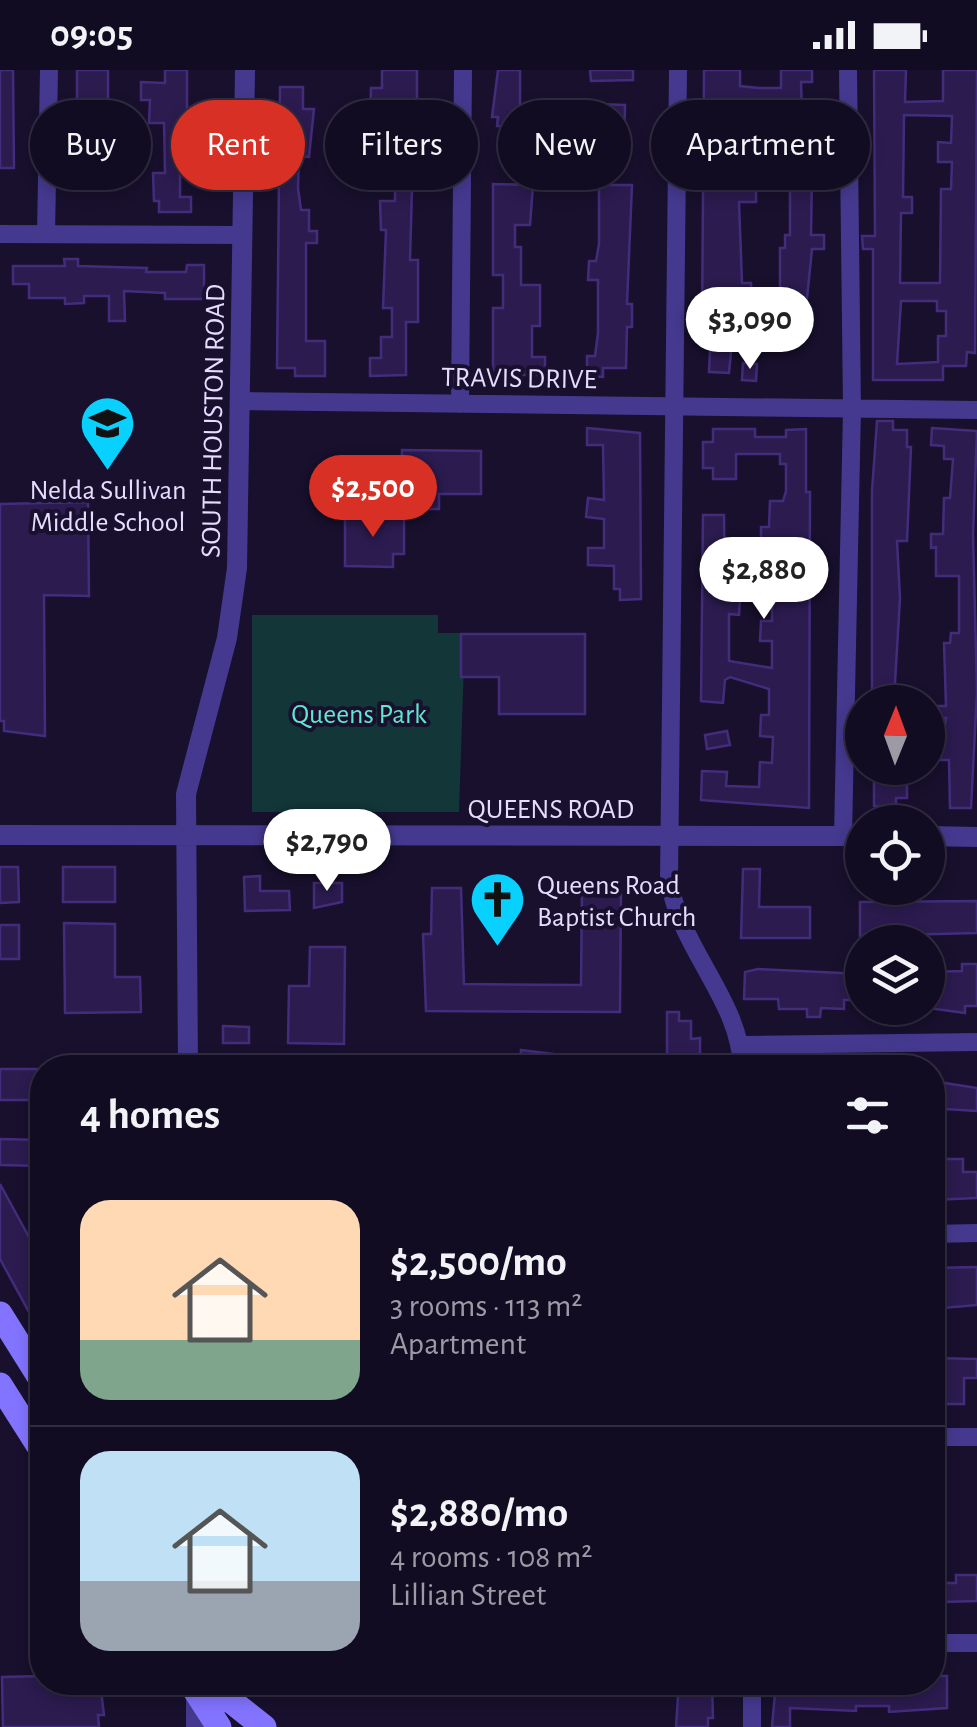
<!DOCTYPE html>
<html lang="en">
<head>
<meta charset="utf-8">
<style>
  :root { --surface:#120c22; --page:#1b152a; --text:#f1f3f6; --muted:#9c9ba5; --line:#312c40; --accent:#d93025 }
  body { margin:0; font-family:"Alegreya Sans",sans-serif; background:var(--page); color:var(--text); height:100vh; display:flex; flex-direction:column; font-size:38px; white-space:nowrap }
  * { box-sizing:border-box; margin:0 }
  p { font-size:32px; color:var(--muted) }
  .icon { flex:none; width:55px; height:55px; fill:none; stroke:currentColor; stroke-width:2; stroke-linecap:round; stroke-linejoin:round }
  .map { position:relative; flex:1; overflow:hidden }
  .panel { position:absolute; left:30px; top:985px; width:915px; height:640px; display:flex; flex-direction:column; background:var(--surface); border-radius:40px; box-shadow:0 5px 15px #0003,0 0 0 2px var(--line) }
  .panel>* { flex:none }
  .top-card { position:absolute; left:30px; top:30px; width:918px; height:90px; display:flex; gap:20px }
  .needle { width:65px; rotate:1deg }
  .tools { position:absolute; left:845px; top:615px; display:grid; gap:20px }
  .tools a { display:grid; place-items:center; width:100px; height:100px; border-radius:50%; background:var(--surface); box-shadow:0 5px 15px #0003,0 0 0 2px var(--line); font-size:50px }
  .price { position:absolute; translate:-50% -85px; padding:0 22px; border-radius:35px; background:#fff; color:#222; font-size:32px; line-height:65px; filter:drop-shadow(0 2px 5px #0008) }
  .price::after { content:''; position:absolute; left:50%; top:60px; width:30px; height:22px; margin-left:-15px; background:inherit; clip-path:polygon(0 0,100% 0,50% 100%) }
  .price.current { background:var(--accent); color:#fff }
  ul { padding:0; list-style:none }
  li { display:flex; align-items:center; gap:30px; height:250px; padding:0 50px }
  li+li { border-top:2px solid var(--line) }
  li span { display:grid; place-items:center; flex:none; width:280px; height:200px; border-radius:30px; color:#555 }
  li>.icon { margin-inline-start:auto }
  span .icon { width:120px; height:120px; fill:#fffc; stroke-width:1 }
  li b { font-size:42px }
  h2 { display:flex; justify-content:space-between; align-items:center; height:120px; padding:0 50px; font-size:42px }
  .tag { padding:0 35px; border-radius:45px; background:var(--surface); box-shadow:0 5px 15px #0003,0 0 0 2px var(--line); font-size:35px; line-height:90px }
  .tag.current { background:var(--accent); color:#fff }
  .status { display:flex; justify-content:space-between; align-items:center; height:70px; padding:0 50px; background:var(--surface); direction:ltr }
  .status svg { height:28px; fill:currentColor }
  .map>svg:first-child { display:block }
</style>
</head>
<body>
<div class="status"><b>09:05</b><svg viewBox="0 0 49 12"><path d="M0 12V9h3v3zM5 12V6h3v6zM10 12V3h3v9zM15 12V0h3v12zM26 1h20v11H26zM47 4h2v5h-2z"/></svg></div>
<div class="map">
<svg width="977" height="1657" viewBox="0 0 977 1657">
  <rect width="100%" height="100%" fill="#18102d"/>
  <!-- green -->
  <path fill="#133638" d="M252 545H438V563H465L459 742H252Z"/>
  <!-- building -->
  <path fill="#2b1b4f" stroke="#432c7c" stroke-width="2.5" fill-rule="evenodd" d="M0 0H13L14 98H0Z
    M77 0H108V96L77 95V77H90V49H82V32H77Z
    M165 0H187V38H197V96H180V127H191V142H159V131H154L153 103H165L164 53H149L150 30H141V12L165 13Z
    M382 0H417V53H388V47H370L371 18H382Z
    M498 0H520V42H532V57L497 56 498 47H492Z
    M590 0H633V10L591 11Z
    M704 0H740V16L759 18H781V0H812V12H801L802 43H813L811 165H824V179H812L806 238 812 239V250L780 249V178H785V165H790V111L776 110 777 83 733 82 732 115H756V132H739L742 213H751L752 229 736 228 729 303 709 302 711 258H702ZM729 32 773 33V65L729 64Z
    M874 0H906L905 32 943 31V0H977L975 283 967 282 966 296H943V310H873V179H863L862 166H875ZM904 45 952 46 951 73 938 72V92H952L951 119H941L940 213H900L901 143H912V127H903ZM901 231H937V241H946V266H938V292L897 294Z
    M280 17H303V39H314L309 87 299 86 298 118 301 140H309V161H317V173H306V271H325V306H295V298H277Z
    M596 34 625 35 624 85 602 84 603 49 595 48Z
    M418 47H438V63H418Z
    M568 77H594L593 111 568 110Z
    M493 114 533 115 530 155H515V177H521V215H540V256H532V287H545V305H493V238H503V205H493Z
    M599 115H632L627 234H632V257H627L626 298H603V307L587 306V286H595L598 263V210H588L589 191H596L599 174Z
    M412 118 410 190H418V252H406V305L370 306V288H381V267H392V238H383L386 160H381L380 131H395V119Z
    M64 189H78V196L147 198 146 202H186L187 195H204V229H165V223L124 221 125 251H109V226H84V233L65 234V228H29V214H13V196H65Z
    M743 293 757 294 756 311 742 310Z
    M877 351H893V360H907V377H911L907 471H897L900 528 894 630 872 629V421Z
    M587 358 640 363 641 529 620 530V519H614V496L588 495V478H604V449L586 447 588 428 604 430 603 375H587Z
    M932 358 977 361 973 464 977 622 971 738H950L949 690H940L946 648H931V636H946L944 573H950L951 563H959V506H936V477L931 478V464H943L944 428H950L953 389H944V376L931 375Z
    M713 359H755V367H786V360L806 359V422H810L809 738 701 730 702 701 727 702 726 716 759 717 760 692 772 693 773 667 760 666 761 645H769V619L730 607 725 610 723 633 701 631 703 445H724L725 527H740L739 545 729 544V591L772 598V571H760L761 551H772V523H761V503H770V477H761V457H769L770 431H783L786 421V394H780V384H736V409H713V398H703V372H713Z
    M402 380 481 381V424H439V439H402Z
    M88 432 89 526 44 525 45 666 4 661V651H0V434Z
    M345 445 404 446V484H393V497L345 496Z
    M461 564H585V644H499V607H461Z
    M727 661 730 675 707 679 705 665Z
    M874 698H907V728H896V737L874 736Z
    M0 797H18L19 832 0 833Z
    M63 797H115V832H63Z
    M743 799H760L759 837H810V868H741Z
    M260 806V821H289L290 840 245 841 244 807Z
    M314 813H342V832L314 838Z
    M432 818H461L464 914 581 915 582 819H621L620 942 426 941 423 864H431Z
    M977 831V863L860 866V832Z
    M64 853 115 854V907H140L141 942 65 943Z
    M0 855H19V889H0Z
    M310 877H345L344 974 288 973 289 916H309Z
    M962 894H977V936H965V943L928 938V902L962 901Z
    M758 899 862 904V930H844V939L821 938 820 947H807V939H779L778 929H744L745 902Z
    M667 942H679V951H691V969L700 968V986H667Z
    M223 956 249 957V973H223Z
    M521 980 554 984V998H521Z
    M446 985H462V998H445Z
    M574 985 599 998H568Z
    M0 999H42V1030H0Z
    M932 1011 977 1018V1041L945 1039V1047L933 1046Z
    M0 1069 42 1070V1096L0 1095Z
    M943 1089H963V1102H977V1128L932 1130V1109H943Z
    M0 1114 42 1191V1266L0 1189Z
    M977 1197V1235L932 1239V1198Z
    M932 1288 977 1289V1308H964V1334H943V1311H932Z
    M956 1505H977V1531L943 1532V1539H932V1513H956Z
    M42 1606V1612H100L104 1645H98L99 1657H3L2 1607Z
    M932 1606H947V1638L889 1642V1636H856V1641L790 1638V1657H772L776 1612H932Z
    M679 1612H712L713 1648H708V1657H676Z"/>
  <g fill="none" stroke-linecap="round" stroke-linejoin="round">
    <!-- minor -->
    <path stroke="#44398e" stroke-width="18" d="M678 0 669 811C682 882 740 930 742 998
      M0 164 243 165
      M46 164 49 0
      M240 331 977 340
      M460 334 463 0
      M843 766 852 339 848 0
      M742 975 977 972
      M932 1164 977 1163
      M932 1367H977
      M932 1573H977
      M752 1657V1612"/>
    <!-- tertiary -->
    <path stroke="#44398e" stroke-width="20" d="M0 765 862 766
      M928 766 977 767
      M188 998 186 724 227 568 237 498 245 0
      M196 1657V1619"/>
    <!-- secondary -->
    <path stroke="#8374ff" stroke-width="25" d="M0 1244 42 1311
      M0 1315 42 1381
      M193 1617 219 1657
      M196 1621 231 1631 264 1657"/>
  </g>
  <!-- icons -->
  <defs>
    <symbol id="school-pin" viewBox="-11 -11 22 30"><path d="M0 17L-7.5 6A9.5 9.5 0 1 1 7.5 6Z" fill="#09d1ff" stroke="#18102d"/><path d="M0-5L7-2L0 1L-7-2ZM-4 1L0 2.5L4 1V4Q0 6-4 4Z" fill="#111"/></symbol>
    <symbol id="church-pin" viewBox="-11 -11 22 30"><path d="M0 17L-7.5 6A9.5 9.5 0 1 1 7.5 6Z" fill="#09d1ff" stroke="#18102d"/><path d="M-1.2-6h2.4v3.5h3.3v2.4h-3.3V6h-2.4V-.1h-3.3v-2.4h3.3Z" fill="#111"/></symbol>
  </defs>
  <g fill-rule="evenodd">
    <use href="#school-pin" x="76" y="322" width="63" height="86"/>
    <use href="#church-pin" x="466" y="798" width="63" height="86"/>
  </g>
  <g text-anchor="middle" stroke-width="8" stroke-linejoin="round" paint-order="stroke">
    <!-- street labels -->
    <g font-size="28" fill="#e4ddff" stroke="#18102d">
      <text transform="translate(519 307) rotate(1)" y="10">TRAVIS DRIVE</text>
      <text transform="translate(212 351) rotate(-89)" y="10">SOUTH HOUSTON ROAD</text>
      <text x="551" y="748">QUEENS ROAD</text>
    </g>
    <!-- poi labels -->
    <g font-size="28" fill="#e4ddff" stroke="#18102d">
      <text x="108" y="429">Nelda Sullivan<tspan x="108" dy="32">Middle School</tspan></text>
      <text x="537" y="824" text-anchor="start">Queens Road<tspan x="537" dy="32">Baptist Church</tspan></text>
    </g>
    <!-- park labels -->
    <g font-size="28" fill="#61e6d1" stroke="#18102d">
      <text x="359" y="653">Queens Park</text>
    </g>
  </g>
</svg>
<div class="tools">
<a><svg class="needle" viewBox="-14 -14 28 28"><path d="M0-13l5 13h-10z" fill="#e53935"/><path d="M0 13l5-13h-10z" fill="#9c9ba5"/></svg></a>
<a><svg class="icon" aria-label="locate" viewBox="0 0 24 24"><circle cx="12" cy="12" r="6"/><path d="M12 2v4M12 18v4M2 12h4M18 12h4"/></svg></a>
<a><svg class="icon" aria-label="layers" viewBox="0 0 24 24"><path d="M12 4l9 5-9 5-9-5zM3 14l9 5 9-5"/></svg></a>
</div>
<b class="price" style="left:750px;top:302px">$3,090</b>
<b class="price current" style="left:373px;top:470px">$2,500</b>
<b class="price" style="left:764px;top:552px">$2,880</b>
<b class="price" style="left:327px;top:824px">$2,790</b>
<div class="top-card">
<a class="tag">Buy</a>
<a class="tag current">Rent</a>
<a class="tag">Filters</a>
<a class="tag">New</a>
<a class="tag">Apartment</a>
</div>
<section class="panel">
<h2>4 homes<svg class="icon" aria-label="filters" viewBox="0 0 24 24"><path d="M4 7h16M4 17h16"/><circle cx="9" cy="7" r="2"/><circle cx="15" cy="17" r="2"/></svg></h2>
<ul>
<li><span style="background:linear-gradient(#ffd9b3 70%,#7fa58c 0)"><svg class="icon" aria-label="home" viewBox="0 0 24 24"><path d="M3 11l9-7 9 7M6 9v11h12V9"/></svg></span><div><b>$2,500/mo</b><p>3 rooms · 113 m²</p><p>Apartment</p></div></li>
<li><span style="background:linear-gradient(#bfe0f5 65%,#9aa5b1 0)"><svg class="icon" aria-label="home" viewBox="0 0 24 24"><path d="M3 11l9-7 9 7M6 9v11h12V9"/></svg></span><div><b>$2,880/mo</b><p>4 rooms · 108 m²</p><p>Lillian Street</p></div></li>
</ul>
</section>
</div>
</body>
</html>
